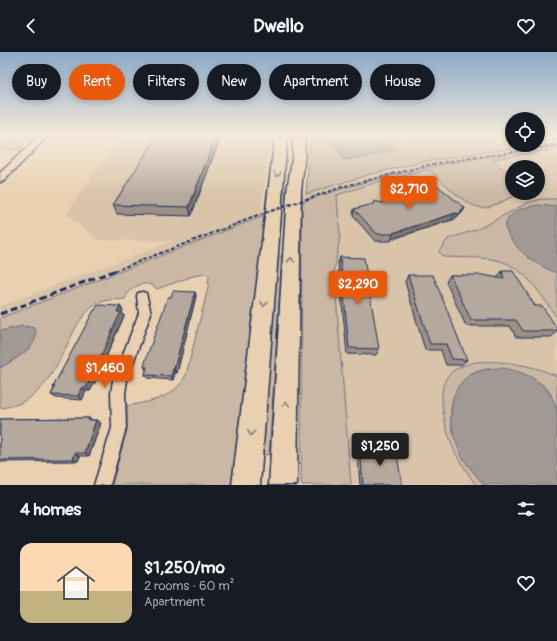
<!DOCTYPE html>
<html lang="en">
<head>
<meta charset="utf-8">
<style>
  :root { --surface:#171b24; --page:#20242c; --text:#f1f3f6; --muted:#9ea1a6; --accent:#ea580c }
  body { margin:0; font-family:Pangolin,sans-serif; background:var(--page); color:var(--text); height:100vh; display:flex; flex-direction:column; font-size:15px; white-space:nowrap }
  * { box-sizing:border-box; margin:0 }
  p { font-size:13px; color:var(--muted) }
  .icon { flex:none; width:22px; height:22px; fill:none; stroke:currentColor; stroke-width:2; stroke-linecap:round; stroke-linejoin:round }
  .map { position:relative; height:433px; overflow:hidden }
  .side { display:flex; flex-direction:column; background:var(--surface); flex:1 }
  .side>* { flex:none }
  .hud { position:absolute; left:12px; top:12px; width:533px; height:36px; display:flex; gap:8px }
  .controls { position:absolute; left:505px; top:60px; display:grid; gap:8px }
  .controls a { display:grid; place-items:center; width:40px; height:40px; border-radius:50%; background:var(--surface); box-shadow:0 2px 6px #0003; font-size:20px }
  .price { position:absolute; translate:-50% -34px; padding:0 9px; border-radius:4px; background:var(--accent); color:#fff; font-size:13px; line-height:26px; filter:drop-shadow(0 1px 2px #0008) }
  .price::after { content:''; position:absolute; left:50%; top:24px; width:12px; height:9px; margin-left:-6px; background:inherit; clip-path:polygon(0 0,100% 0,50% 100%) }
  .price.current { background:#222; color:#fff }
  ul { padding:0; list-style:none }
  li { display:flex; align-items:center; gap:12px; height:100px; padding:0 20px }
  li span { display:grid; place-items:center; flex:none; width:112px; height:80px; border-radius:12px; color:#555 }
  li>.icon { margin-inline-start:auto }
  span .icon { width:48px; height:48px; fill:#fffc; stroke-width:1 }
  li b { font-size:17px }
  h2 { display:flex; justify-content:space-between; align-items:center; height:48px; padding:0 20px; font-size:17px }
  .tag { padding:0 14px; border-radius:18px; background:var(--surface); box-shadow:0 2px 6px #0003; font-size:14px; line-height:36px }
  .tag.current { background:var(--accent); color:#fff }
  header { display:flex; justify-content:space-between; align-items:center; height:52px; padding:0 20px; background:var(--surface); font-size:18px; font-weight:700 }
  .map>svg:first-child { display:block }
</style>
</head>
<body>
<header><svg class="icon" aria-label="back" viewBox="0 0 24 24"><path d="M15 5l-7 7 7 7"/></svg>Dwello<svg class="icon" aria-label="heart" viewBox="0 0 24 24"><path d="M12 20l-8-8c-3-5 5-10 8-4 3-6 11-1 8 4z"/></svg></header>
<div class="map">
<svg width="557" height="433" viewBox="0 0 557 433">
  <rect width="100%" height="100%" fill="#e8d0b0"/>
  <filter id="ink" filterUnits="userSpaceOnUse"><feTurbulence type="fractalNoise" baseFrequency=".025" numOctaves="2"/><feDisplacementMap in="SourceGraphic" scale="8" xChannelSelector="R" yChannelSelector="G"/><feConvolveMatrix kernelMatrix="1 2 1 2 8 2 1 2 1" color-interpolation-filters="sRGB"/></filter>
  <g filter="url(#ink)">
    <!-- built -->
    <path fill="#d9c4aa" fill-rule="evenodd" d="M120 84H272L261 156 266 154 265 167 0 270V254L173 189 97 188 66 162Z
      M557 90V433H310L302 143 371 122 422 110ZM512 115H538V141H512Z"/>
    <!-- green -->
    <path fill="#cab8a4" stroke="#727481" d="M0 84H32L18 98 0 96Z
      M311 84H512V93H532L422 110 371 122 306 142Z
      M557 94V97L492 107 512 125V141H520C510 145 499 152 488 155 469 160 446 132 433 121L428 118 377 130 337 143 340 185 334 220 335 232 351 433H301L302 150C385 120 471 106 557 94Z
      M541 147H557V266C540 242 524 211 491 207 476 205 460 206 445 205L441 203 439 199 448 187 480 176 527 151Z
      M266 163 232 433H112L127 377V354C151 349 174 347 186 323L208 236 209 224 206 222 193 224 157 237C147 226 130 234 125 247 115 248 104 247 95 253 83 261 76 274 70 287 53 320 41 352 0 356V316L17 306 31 295 28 274 0 279V266Z
      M275 204H282L269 403 259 402Z
      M476 310C503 308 532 313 557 324V360C554 353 553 344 548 338 542 331 530 325 522 322 482 304 443 330 452 375 457 399 469 415 484 433H476C469 423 462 413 456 402 447 385 435 342 447 325 453 316 466 312 476 310Z"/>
    <!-- water -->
    <path fill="#a19994" stroke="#6b6f7e" d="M339 85 371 90 396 97 368 105 344 108 330 89Z
      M540 153 557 155V221C535 213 513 197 505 175 507 159 527 154 540 153Z
      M22 274 35 276C43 294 12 308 0 316V279Z
      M501 316C527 319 553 333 557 361 557 369 557 378 557 386 557 402 557 417 557 433H484C477 424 469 416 463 406 449 382 442 335 474 321 482 317 492 317 501 316Z"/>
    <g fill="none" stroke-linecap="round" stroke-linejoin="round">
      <defs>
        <path id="street" d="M142 240 146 241 151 261 127 328 125 341 126 376 110 433H94L112 376 111 341 113 328 139 261 137 244 138 241Z"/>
        <path id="secondary" d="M39 84H48L4 129 0 130V121Z"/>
        <path id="highway" d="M275 84H287L260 433H232Z
          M293 84H304L305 101 301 139 297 433H269L287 139 293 101Z"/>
      </defs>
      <!-- street casing -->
      <use href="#street" stroke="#1b2f5e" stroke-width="3"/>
      <!-- secondary casing -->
      <use href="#secondary" stroke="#1b2f5e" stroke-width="3"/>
      <!-- highway casing -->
      <use href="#highway" stroke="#1b2f5e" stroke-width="3"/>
      <!-- street -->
      <use href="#street" fill="#e8d0b0" fill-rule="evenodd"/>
      <!-- secondary -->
      <use href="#secondary" fill="#e8d0b0" fill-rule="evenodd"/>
      <!-- highway -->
      <use href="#highway" fill="#e8d0b0" fill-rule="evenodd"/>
      <!-- rail-far1 -->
      <path stroke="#1b2f5e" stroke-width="2" stroke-dasharray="4 2" stroke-linecap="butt" d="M114 219 265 161 345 134 432 112 557 93"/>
      <!-- rail -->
      <path stroke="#1b2f5e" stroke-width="3" stroke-dasharray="7 3.5" stroke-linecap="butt" d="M0 262 116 218"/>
    </g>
    <!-- wall -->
    <path fill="#9c9086" stroke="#1b2f5e" d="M221 84 191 164 117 162 113 153Z
      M418 135 465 156 461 162 454 169 452 168 392 187 391 189H375L353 164 354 157 383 151 400 145 402 139 415 142Z
      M340 205 379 297 376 303 347 302 338 211Z
      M502 219 557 276V280L551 285H516L510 274H466L446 230 450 223 497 226Z
      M408 223 467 308 461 313H446L441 298H425L405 230Z
      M195 240 196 244 177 321H175L173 328 147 326 145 323 146 318 144 315 171 245Z
      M120 254 123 258 122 261 124 264 120 273 96 328 90 339H86L82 348 56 346 51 343 54 336 53 335 95 258Z
      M89 366 92 368H96L101 371 89 404H80L78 409 0 410V367Z
      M360 394 402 433H360L357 398Z"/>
    <!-- shaded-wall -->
    <path fill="#7f766d" stroke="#1b2f5e" d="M216 84H221L191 164 189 155Z
      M465 156 461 162 454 169 458 162Z
      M456 161 452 168 392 187 393 182V181Z
      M195 240 196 244 177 321 174 317Z
      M120 254 123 258 122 261 124 264 120 273 96 328 90 339 86 336Z
      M173 317 175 321 173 328 171 324Z
      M82 336 86 339 82 348 78 344Z
      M96 368 101 371 89 404 85 401Z
      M75 401 80 404 78 409 73 407Z"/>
    <!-- building -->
    <path fill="#b5a89c" stroke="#1b2f5e" d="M157 84H216L189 155 113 153Z
      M438 134 465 156 458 162 456 161 393 181V182H377L354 157 373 152 374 149 383 151 385 144 395 146 400 144 402 139 416 142 418 135 427 137Z
      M340 205 364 206 379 297 349 296Z
      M502 219H513L535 254H542L557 276V279H523L516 268H471L450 223H483L504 227Z
      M408 223H433L467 308 452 307 446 292H430Z
      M173 239 195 240 174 317H173L171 324 145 323 147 315H144L147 304 168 245H171Z
      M98 253 120 254 117 260H121L117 268 92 324 86 336H82L78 344 51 343 55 335H53L94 258H95Z
      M89 366 88 368H96L85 401H75L73 407 0 408V367Z
      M360 394 396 397 402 433H363Z"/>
    <!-- one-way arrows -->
    <defs><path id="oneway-chevron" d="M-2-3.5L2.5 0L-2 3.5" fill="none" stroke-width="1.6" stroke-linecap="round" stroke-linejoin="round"/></defs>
    <g stroke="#828087">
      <use href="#oneway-chevron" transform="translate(277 122) rotate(96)"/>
      <use href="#oneway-chevron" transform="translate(291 208) rotate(-88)"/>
      <use href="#oneway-chevron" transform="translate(264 252) rotate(96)"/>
      <use href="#oneway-chevron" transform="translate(286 352) rotate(-88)"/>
      <use href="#oneway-chevron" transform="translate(251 381) rotate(96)"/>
    </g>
  </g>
  <!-- sky -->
  <linearGradient id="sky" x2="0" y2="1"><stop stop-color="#8ba9c6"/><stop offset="0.58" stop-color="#f5eadb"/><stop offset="1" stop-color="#f5eadb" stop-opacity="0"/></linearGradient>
  <rect width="557" height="144" fill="url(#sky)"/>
</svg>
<div class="controls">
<a><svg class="icon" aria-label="locate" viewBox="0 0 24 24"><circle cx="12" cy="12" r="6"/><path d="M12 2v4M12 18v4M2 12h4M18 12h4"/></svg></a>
<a><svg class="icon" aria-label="layers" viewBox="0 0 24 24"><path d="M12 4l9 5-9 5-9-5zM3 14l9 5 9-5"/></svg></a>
</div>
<b class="price" style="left:409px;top:158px">$2,710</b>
<b class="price" style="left:358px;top:253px">$2,290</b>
<b class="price" style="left:105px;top:337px">$1,460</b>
<b class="price current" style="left:380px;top:415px">$1,250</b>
<div class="hud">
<a class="tag">Buy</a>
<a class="tag current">Rent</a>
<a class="tag">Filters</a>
<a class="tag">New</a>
<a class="tag">Apartment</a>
<a class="tag">House</a>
</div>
</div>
<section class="side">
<h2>4 homes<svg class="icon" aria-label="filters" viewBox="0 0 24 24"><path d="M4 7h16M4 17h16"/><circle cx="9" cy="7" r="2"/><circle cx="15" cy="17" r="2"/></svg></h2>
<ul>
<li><span style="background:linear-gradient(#ffd9b3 60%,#c2b280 0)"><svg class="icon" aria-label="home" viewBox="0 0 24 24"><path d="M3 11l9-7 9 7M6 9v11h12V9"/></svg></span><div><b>$1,250/mo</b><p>2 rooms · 60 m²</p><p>Apartment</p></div><svg class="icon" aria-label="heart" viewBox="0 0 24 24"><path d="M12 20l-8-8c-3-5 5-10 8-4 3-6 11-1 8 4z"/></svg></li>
</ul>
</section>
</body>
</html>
